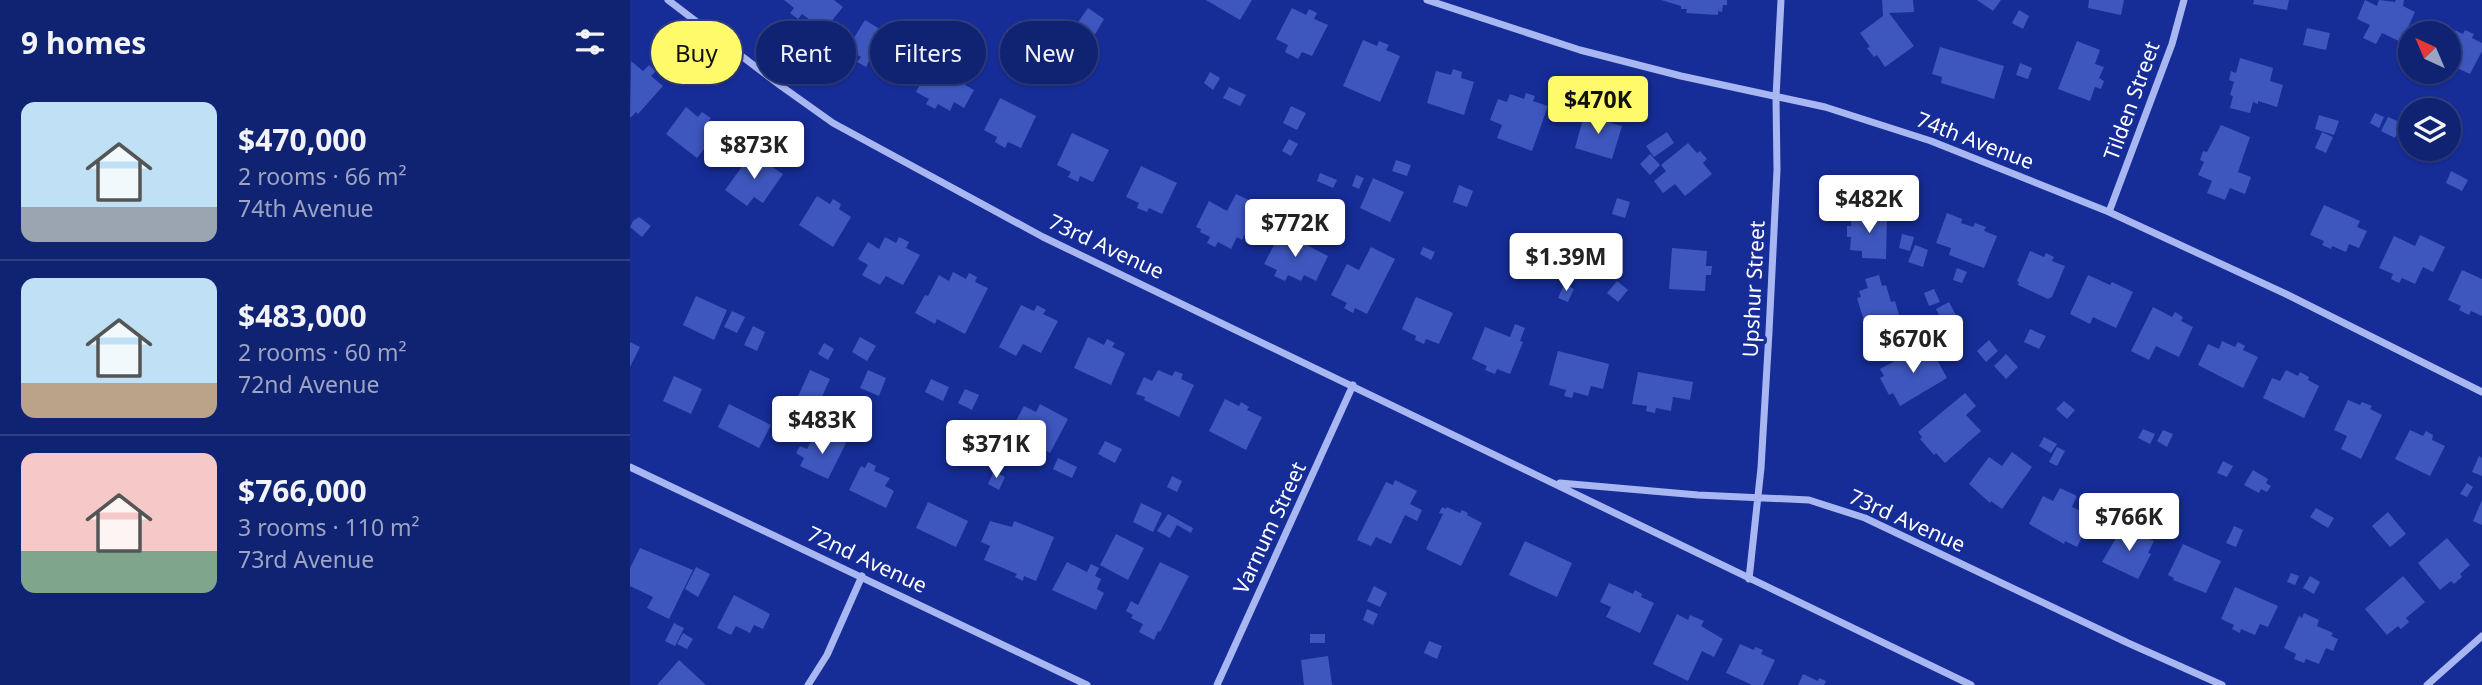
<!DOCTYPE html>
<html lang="en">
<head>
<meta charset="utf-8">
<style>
  :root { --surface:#102272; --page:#192a77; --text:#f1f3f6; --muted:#9ca4c4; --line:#303f84; --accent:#fffa69 }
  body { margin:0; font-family:"Noto Sans",sans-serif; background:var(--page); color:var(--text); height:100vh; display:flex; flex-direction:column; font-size:26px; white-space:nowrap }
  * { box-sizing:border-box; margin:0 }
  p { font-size:23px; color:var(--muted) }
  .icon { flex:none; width:38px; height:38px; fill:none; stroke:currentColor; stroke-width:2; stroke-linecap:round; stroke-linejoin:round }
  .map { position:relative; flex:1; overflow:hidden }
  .side { display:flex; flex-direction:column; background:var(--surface); width:630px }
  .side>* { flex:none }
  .top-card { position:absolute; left:21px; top:21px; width:665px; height:63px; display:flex; gap:14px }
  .needle { width:46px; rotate:316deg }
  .fabs { position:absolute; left:1768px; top:21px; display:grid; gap:14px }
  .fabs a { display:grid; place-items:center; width:63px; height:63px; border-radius:50%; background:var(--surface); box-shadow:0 2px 5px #0004,0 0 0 2px var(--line); font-size:35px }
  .price { position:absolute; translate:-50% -60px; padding:0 16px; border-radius:7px; background:#fff; color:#222; font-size:23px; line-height:46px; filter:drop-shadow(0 2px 4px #0008) }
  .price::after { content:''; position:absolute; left:50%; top:42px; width:21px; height:16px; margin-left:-10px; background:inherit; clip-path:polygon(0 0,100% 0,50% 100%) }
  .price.current { background:var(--accent); color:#111 }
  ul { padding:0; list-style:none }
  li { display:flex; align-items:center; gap:21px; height:175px; padding:0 21px }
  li+li { border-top:2px solid var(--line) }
  li span { display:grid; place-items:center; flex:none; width:196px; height:140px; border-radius:14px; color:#555 }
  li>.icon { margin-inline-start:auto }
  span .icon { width:84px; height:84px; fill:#fffc; stroke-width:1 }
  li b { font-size:30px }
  h2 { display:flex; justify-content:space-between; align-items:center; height:84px; padding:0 21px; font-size:30px }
  .chip { padding:0 24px; border-radius:32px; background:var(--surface); box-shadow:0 2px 5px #0004,0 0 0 2px var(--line); font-size:24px; line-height:63px }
  .chip.current { background:var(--accent); color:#111 }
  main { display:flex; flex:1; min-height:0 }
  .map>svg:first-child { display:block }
</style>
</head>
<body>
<main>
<section class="side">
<h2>9 homes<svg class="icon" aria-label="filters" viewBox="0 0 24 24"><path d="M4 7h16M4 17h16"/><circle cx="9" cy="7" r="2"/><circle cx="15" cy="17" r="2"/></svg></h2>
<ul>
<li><span style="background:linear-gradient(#bfe0f5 75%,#9aa5b1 0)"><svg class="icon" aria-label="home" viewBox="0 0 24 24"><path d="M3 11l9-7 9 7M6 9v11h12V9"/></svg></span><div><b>$470,000</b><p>2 rooms · 66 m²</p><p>74th Avenue</p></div></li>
<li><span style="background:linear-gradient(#bfe0f5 75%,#b9a48a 0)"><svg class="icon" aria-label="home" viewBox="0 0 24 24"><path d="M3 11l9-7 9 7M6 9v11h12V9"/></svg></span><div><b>$483,000</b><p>2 rooms · 60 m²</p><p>72nd Avenue</p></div></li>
<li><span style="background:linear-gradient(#f6c9c9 70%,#7fa58c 0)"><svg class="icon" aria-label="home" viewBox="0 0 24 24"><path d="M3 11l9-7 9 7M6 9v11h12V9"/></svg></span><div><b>$766,000</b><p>3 rooms · 110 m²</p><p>73rd Avenue</p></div></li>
</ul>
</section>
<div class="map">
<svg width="1852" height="685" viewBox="0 0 1852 685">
  <rect width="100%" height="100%" fill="#162d98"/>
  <!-- building -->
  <path fill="#3e57bf" d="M154 0H204L213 7 194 30 172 14 168 19 160 13 164 8Z
    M576 0H622L610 20Z
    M1031 0H1097V5H1093L1092 12 1088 11V15L1056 13 1057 9H1051V6Z
    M1252 0H1283L1284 12 1259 13 1284 46 1255 67 1247 55 1244 57 1237 48 1240 47 1230 33 1253 16Z
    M1347 0H1371L1363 11Z
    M1459 0H1494L1491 15 1458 8Z
    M1624 0H1659L1657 10 1623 4Z
    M1735 0 1747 6 1749 0 1765 2 1766 0H1774L1773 6 1785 12 1771 42 1752 33 1746 44 1733 38 1740 25 1727 19Z
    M458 8 474 19 464 36 446 25Z
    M662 8 676 15 679 9 687 13 684 19 698 25 682 56 672 52 668 59 655 52 658 45 646 39Z
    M1389 10 1399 16 1393 29 1382 23Z
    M235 20 279 47 266 68 257 62 252 70 239 61 236 67 227 62 231 57 217 49Z
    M1677 28 1700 33 1696 50 1673 45Z
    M1820 28 1833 34 1835 30 1844 34 1842 38 1852 43V51L1840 74 1818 64 1817 33Z
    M733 40 747 46 749 41 759 45 756 50 770 56 750 102 713 86Z
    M1447 41 1470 50 1465 64 1474 67 1469 78 1474 81 1471 89 1465 87 1460 101 1428 89Z
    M1310 47 1374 66 1364 99 1311 83 1312 77 1302 74Z
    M1610 58 1643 68 1640 81 1653 85 1647 107 1628 101V104L1623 102 1620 113 1600 108 1603 96 1600 95 1604 82 1599 80 1601 71 1606 73Z
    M1 61 13 71 19 65 26 71 21 76 33 86 8 114 6 112 0 118Z
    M302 62 337 81 335 85 344 90 334 108 324 102 320 111 308 104 305 109 296 104 299 99 286 92Z
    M1390 63 1402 68 1398 79 1386 75Z
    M823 69 832 72 831 78 844 82 834 115 797 103 806 71 821 75Z
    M580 72 590 78 583 90 574 83Z
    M599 87 616 95 610 106 593 98Z
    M896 93 905 96 903 101 918 106 902 151 867 138 872 125 860 120 868 99 877 102 880 94 894 99Z
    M370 98 406 116 391 148 378 142 375 148 365 142 367 137 354 130Z
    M661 106 676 113 667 130 653 123Z
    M56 107 68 117 72 112 81 118 78 122 89 130 67 158 36 134Z
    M971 113 979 116 977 122 992 126 982 159 945 148 954 115 969 119Z
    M1745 113 1754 117 1749 128 1740 123Z
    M1689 115 1709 121 1704 135 1685 129Z
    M1758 117 1772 123 1765 138 1751 131Z
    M1591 125 1620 137 1608 172 1621 177 1615 194 1600 188 1595 200 1577 193 1582 181 1568 175 1574 162 1570 160 1573 151 1577 152Z
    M1037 132 1044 143 1024 157 1016 146Z
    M1692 132 1703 137 1696 153 1685 148Z
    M442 133 479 150 463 182 450 176 448 182 438 177 441 172 427 165Z
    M659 139 668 144 661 156 652 151Z
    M1058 143 1067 153 1070 151 1077 159 1073 163 1082 174 1055 196 1045 184 1033 193 1024 181 1036 171 1031 165Z
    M121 154 132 162 136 157 143 163 141 166 153 174 133 203 124 197 117 206 95 190Z
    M1020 154 1030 165 1020 175 1010 164Z
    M766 160 781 165 777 176 762 171Z
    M511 166 547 183 532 214 519 208 517 212 507 208 509 203 496 197Z
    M1821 171 1838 180 1832 191 1816 183Z
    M690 173 707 180 703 188 687 181Z
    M726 175 734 178 729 189 722 186Z
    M743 178 774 192 760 222 730 208Z
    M829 185 843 191 837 207 823 202Z
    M606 194 623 202 616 216 623 219 612 240 607 237 601 249 588 242 585 247 577 243 580 237 570 232 571 229 566 227 579 201 597 211Z
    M187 196 200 204 203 199 211 204 209 209 221 217 203 247 169 225Z
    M1233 196H1255L1254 208 1233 207Z
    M987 198 1000 202 995 218 982 214Z
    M1694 205 1730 221 1727 227 1737 231 1729 248 1719 244 1716 252 1702 246 1701 249 1692 245 1694 241 1680 235Z
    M1221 213 1257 214 1256 259 1232 258V251L1220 250 1221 237H1217V226H1221Z
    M1317 213 1332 219 1331 223 1343 227 1345 223 1356 227 1354 231 1367 236 1354 268 1319 255 1321 248 1306 243Z
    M9 217 21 226 12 237 0 227 3 221Z
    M651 232 698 256 686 281 674 275 671 281 658 275 655 281 644 276 647 270 634 264Z
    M1272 234 1284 237 1280 251 1269 248Z
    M1790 235 1815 247 1803 272 1793 267 1785 284 1772 278 1769 283 1761 279 1763 274 1749 268 1764 236 1785 246Z
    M255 237 266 243 269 237 279 242 276 248 290 255 273 285 256 276 250 285 232 275 238 265 228 259 238 242 249 249Z
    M1285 245 1298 250 1293 267 1278 262Z
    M741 247 765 259 737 314 725 308 723 313 714 308 717 303 701 295 717 264 729 270Z
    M793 247 805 252 801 260 790 254Z
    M1042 248 1077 251 1076 266H1082L1081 275H1076L1075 291 1039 289Z
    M1400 251 1414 257 1416 253 1424 257 1422 261 1435 266 1422 297 1418 299 1388 285 1389 282 1387 281Z
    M894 252 904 257 897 271 887 267Z
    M1327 268 1337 272 1332 283 1323 280Z
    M1832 270 1852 279V316L1841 311 1839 315 1829 310 1831 306 1818 300Z
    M323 272 336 279 339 273 347 277 345 282 358 288 335 334 307 319 305 324 285 313 295 295 298 296 309 275 319 281Z
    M1249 275 1252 286 1256 285 1261 302 1265 301 1271 322 1237 331 1227 298 1231 297 1229 291 1238 288 1235 279Z
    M1458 275 1480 285 1482 282 1503 292 1486 328 1463 317 1460 324 1440 314Z
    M987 281 998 290 988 302 977 293Z
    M934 284 944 289 938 302 928 298Z
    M1304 289 1310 302 1299 306 1294 293Z
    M66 296 97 310 84 340 53 325Z
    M786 297 823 313 809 344 796 339 794 344 785 340 786 336 772 329Z
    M1319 302 1328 319 1314 326 1306 309Z
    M391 305 404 311 407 305 416 310 413 314 428 321 411 353 393 344 386 356 369 347Z
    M1523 307 1542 317 1545 312 1553 317 1551 321 1563 327 1549 357 1526 346 1519 360 1501 351Z
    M102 311 115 317 107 333 94 327Z
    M885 324 895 328 890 341 893 342 880 374 867 369 865 374 855 370 857 366 842 359 855 327 880 337Z
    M123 326 135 332 127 351 114 345Z
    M1400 329 1416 336 1409 349 1394 342Z
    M230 337 246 346 237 361 222 352Z
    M458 337 474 345 477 339 485 343 482 347 495 353 481 385 444 368Z
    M1359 340 1368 351 1356 362 1347 351Z
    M1592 341 1605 347 1608 342 1615 346 1613 350 1628 357 1613 388 1568 365 1578 344 1589 349Z
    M0 342 10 347 0 367Z
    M194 343 204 349 198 360 188 354Z
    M1298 343 1317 378 1270 406 1263 393 1259 395 1250 378 1254 376 1250 369Z
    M928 351 979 364 973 389 961 386 958 396 944 392 942 398 934 396 936 390 919 385Z
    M1376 354 1388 367 1376 379 1364 366Z
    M180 370 200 379 180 423 160 414Z
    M238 370 256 378 249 396 230 388Z
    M528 370 542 376 545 371 553 374 551 379 564 385 549 417 514 400 515 397 506 394 514 377 522 381Z
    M1656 370 1668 376 1670 372 1679 377 1678 380 1689 386 1674 418 1633 398 1642 378 1650 381Z
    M1008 372 1063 382 1060 400 1043 397 1041 411 1026 408 1025 413 1016 411 1017 406 1002 404Z
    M44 376 72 389 61 414 33 401Z
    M301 379 319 387 313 401 295 392Z
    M335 389 349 395 342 410 328 403Z
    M1335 393 1346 406 1336 415 1351 431 1315 463 1306 453 1304 455 1290 439 1292 437 1288 432Z
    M595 399 609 406 611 402 619 407 617 410 632 417 616 450 579 431Z
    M1718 400 1730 405 1732 402 1742 406 1740 409 1752 415 1731 459 1711 449 1717 436 1704 430Z
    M1434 401 1445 410 1437 419 1426 409Z
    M99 404 141 425 129 448 88 427Z
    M410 404 438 419 420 453 394 439 384 458 370 450 394 406 406 412Z
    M1513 429 1525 434 1520 444 1508 438Z
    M1533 430 1543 434 1537 447 1527 441Z
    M1780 430 1793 436 1796 431 1803 435 1802 440 1815 446 1800 476 1765 459Z
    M196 433 216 443 198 479 170 466 174 458 166 453 170 446 177 449 181 441 190 445Z
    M1414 437 1427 444 1421 453 1409 446Z
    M475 441 492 449 485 463 468 454Z
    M395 445 408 453 401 466 388 459Z
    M1427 447 1435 451 1427 466 1419 462Z
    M1382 452 1402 467 1372 509 1361 501 1360 503 1339 484 1359 457 1372 466Z
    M1849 456 1852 458V476L1842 472Z
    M428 458 447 467 442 478 423 469Z
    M1593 461 1603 466 1597 477 1587 473Z
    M238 462 246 466 244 471 260 478 255 486 264 491 256 508 219 490 231 466 235 468Z
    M1623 470 1638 479 1636 483 1641 486 1637 492 1631 489 1629 493 1614 485Z
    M364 471 375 477 369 490 358 484Z
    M542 476 552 481 547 492 537 487Z
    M765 480 787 491 780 504 792 510 787 521 775 515 761 544 746 537 741 546 727 540 756 482 763 485Z
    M1837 483 1843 487 1837 497 1830 494Z
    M1430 488 1447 496 1442 507 1462 516 1447 547 1435 541 1434 544 1399 524 1413 496 1423 501Z
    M1852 500V525L1843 521Z
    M298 502 338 521 326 547 286 528Z
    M511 503 532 513 523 532 503 522Z
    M1539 503 1549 507 1544 517 1534 512Z
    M812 507 816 509 817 507 830 513 832 510 838 513 837 515 852 523 831 566 796 549 813 514 809 513Z
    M1686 508 1704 518 1698 528 1680 517Z
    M1758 512 1776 534 1760 547 1742 526Z
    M538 514 563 528 561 533 547 525 540 538 527 531Z
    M360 521 382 527 384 521 424 537 406 581 394 576 393 581 385 577 387 574 354 560 360 546 351 542Z
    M1493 526 1524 541 1518 553 1521 554 1508 579 1472 562Z
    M1604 526 1613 530 1606 547 1596 543Z
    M486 534 514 548 498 580 470 565Z
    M1817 538 1840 565 1830 574 1832 577 1824 584 1821 581 1810 590 1788 563Z
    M895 541 942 563 927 597 879 575Z
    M1553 544 1591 561 1576 593 1543 580 1544 578 1538 575Z
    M10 548 63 570 39 619 17 608 23 597 0 586V568Z
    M437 562 457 572 461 564 469 568 465 576 471 579 467 589 474 593 466 610 422 590Z
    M530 562 559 576 530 632 528 631 524 640 509 632 513 624 501 618 503 615 496 611 501 601 508 605Z
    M66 567 80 574 68 597 55 589Z
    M1661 573 1669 576 1665 585 1657 582Z
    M1680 576 1690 582 1684 594 1673 588Z
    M1773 576 1795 602 1776 618 1779 622 1771 629 1768 626 1757 635 1735 609Z
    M979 583 1003 594 1005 590 1012 594 1011 597 1024 603 1010 633 976 617 981 607 970 602Z
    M744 586 757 593 750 607 737 601Z
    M1605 587 1648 606 1638 627 1630 624 1625 635 1611 629 1610 633 1602 629 1604 625 1591 619Z
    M104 595 140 614 133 629 124 625 120 633 106 626 101 635 87 628Z
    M737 609 748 614 743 625 733 620Z
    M1674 613 1689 620 1687 626 1703 633 1701 636 1708 639 1703 651 1696 648 1689 664 1676 659 1674 663 1664 659 1666 654 1654 648 1669 616 1672 618Z
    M1047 614 1058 620 1060 615 1074 621 1071 626 1093 639 1084 657 1072 651 1058 681 1023 664Z
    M44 623 54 628 45 646 35 641Z
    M53 633 63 639 57 649 47 644Z
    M680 634H695V643H680Z
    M799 641 812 646 807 659 794 653Z
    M1110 644 1124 650 1125 647 1133 650 1131 654 1145 660 1133 685H1122L1096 673Z
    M698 656 702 685H674L671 660Z
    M49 660 76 685H27Z
    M1173 674 1188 681 1189 678 1196 681 1194 685H1168Z"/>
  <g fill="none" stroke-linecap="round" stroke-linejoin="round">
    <!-- street -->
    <path stroke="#a8b7f2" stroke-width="7" d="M38 0 151 86 203 123 413 237 1341 685
      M797 0 950 50 1051 76 1195 107 1301 141 1479 212 1656 294 1852 392
      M1479 212 1542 44 1554 0
      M0 467 457 685
      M930 483 1068 495 1179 500 1235 518 1498 643 1592 685
      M1119 579 1131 468 1139 332 1147 170 1146 97 1151 0
      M178 685 197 655 232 576
      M587 685 723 385
      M1797 685 1852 636"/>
  </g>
  <g text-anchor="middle" stroke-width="7" stroke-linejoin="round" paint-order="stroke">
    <!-- street labels -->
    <g font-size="21" fill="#fff" stroke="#162d98">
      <text transform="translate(1502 101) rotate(-70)" y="7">Tilden Street</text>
      <text transform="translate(1345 141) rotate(21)" y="7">74th Avenue</text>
      <text transform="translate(476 247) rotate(25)" y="7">73rd Avenue</text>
      <text transform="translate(1124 289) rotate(-87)" y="7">Upshur Street</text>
      <text transform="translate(1277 521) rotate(24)" y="7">73rd Avenue</text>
      <text transform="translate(640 528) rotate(-65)" y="7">Varnum Street</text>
      <text transform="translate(237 560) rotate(25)" y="7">72nd Avenue</text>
    </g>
  </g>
</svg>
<div class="fabs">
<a><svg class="needle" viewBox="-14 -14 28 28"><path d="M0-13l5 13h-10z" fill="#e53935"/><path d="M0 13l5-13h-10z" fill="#9ca4c4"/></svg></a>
<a><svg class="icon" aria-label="layers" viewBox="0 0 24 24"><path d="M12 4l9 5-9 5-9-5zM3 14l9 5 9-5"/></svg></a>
</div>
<b class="price current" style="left:968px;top:136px">$470K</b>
<b class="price" style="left:124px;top:181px">$873K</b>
<b class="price" style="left:1239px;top:235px">$482K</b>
<b class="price" style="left:665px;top:259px">$772K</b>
<b class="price" style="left:936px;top:293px">$1.39M</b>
<b class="price" style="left:1283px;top:375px">$670K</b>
<b class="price" style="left:192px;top:456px">$483K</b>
<b class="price" style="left:366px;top:480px">$371K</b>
<b class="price" style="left:1499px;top:553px">$766K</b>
<div class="top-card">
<a class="chip current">Buy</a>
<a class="chip">Rent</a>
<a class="chip">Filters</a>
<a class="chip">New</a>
</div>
</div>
</main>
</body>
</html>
